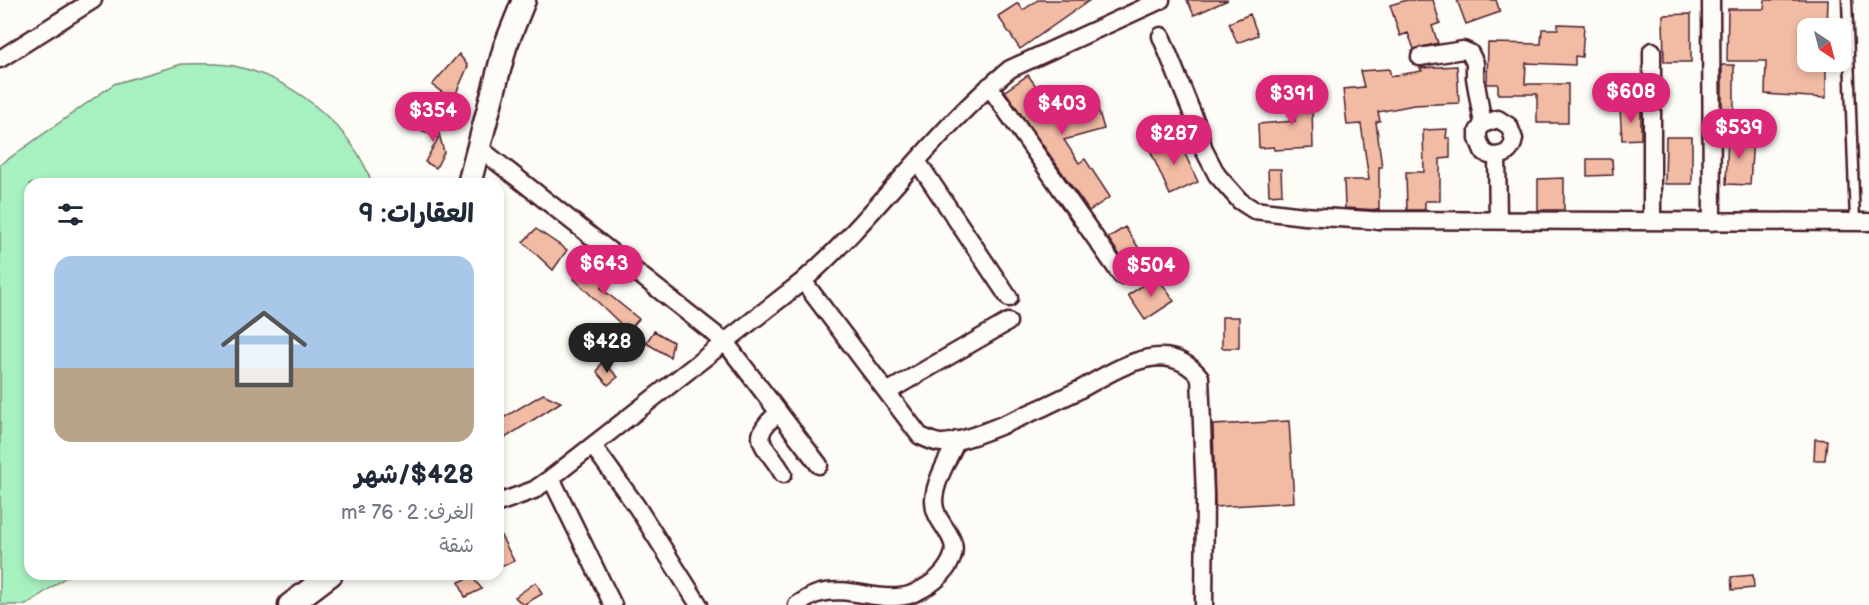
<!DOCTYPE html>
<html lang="ar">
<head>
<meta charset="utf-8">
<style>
  :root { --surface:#fff; --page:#f2f2f3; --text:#1f2937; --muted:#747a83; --line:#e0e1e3; --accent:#db2777 }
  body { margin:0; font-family:"Balsamiq Sans","Playpen Sans Arabic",sans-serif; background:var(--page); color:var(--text); direction:rtl; height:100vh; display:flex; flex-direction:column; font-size:22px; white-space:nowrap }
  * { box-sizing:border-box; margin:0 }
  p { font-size:20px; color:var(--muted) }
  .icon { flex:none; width:33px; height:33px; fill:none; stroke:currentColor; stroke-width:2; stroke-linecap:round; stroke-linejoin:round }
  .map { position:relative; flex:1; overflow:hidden; direction:ltr }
  .drawer { position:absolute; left:24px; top:178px; width:480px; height:402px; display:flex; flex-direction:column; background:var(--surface); border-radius:18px; box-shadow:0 3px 9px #0003; direction:rtl }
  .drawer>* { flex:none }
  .needle { width:39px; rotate:144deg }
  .controls { position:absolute; left:1797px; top:18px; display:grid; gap:12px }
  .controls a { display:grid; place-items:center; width:54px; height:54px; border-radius:12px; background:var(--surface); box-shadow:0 3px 9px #0003; font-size:30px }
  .price { position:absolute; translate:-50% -51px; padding:0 14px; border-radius:21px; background:var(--accent); color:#fff; font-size:20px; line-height:39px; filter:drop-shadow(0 2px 3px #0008) }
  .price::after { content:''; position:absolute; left:50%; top:36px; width:18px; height:14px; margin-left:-9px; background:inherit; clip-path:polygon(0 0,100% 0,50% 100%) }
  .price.selected { background:#222; color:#fff }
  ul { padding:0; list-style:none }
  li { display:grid; align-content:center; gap:12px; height:318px; padding:0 30px }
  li+li { border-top:2px solid var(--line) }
  li span { display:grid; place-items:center; height:186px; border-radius:18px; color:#555 }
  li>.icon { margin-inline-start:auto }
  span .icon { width:108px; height:108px; fill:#fffc; stroke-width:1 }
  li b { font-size:26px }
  h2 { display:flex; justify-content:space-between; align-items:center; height:72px; padding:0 30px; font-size:26px }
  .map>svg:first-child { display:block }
</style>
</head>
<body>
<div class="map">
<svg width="1869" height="605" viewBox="0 0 1869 605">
  <rect width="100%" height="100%" fill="#fdfcf7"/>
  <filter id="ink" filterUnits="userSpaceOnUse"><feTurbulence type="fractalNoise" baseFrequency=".0167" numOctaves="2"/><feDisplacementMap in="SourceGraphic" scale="12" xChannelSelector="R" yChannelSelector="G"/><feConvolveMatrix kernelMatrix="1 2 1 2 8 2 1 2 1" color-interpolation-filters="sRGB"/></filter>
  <g filter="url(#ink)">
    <!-- green -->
    <path fill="#a7f1c0" stroke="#788876" stroke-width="1.5" d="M182 64C200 64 220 62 238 67 295 80 354 129 372 184H30V574L69 575 26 605H0V165L114 84Z"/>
    <!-- building -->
    <path fill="#f1bba4" stroke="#4a1f2b" stroke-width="1.5" d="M1038 0H1090L1020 49 998 16 1018 3 1023 10Z
      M1187 0H1228L1194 15Z
      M1407 0H1433L1440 23 1432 26 1438 43 1414 49 1408 33 1400 36 1390 5Z
      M1457 0H1496L1500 12 1466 24Z
      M1765 0H1828L1827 28H1808V62H1826V98L1765 94 1766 61H1727L1728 9H1764Z
      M1250 14 1258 35 1237 43 1229 23Z
      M1691 14V62H1664L1663 15Z
      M1558 24 1584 25 1582 57 1575 56V65L1526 63 1525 84H1568V123H1537V94H1498V84H1487L1488 43 1541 44 1542 29H1558Z
      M459 54 468 66 453 100 432 85Z
      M1722 65H1734V130H1722Z
      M1457 66 1459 103 1414 105 1378 112 1380 121 1376 122 1382 167H1379V210L1345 208 1344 180H1369L1361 124 1347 125 1343 89 1364 87 1360 71 1389 69 1391 76 1422 71 1420 68Z
      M1028 75 1053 110 1095 98 1104 129 1064 140 1079 163 1085 159 1110 197 1089 211 1005 91Z
      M1316 90 1318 106H1312L1313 148 1274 150V147L1259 148 1258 124 1295 121 1292 93Z
      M1641 108V139L1622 140 1620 109Z
      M426 118 436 123 444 152 436 168 425 162 438 138 420 130Z
      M1447 129 1446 138H1450V158L1440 159V201H1425V210H1407L1406 172H1424L1423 130Z
      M1728 136 1753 137 1750 185 1726 184Z
      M1177 137 1198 182 1170 195 1150 150Z
      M1666 137H1692V184H1665Z
      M1587 159H1612L1613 175 1587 176Z
      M1268 169H1281L1282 194 1269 195Z
      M1564 178V210H1538V179Z
      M1125 227 1144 256 1128 267 1108 238Z
      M536 229 567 250 553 270 523 242Z
      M586 262 606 281 601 288 639 319 628 331 574 279Z
      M1157 276 1174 301 1145 320 1128 295Z
      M1222 317H1239V348H1222Z
      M654 331 673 342 670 357 646 343Z
      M602 361 618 377 608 385 597 372Z
      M543 394 561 402 505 438 498 428V421Z
      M1289 421 1294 502 1215 507 1213 425Z
      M1815 439 1827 440 1825 460H1814Z
      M498 530 514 561 503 566 498 557Z
      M1753 575 1754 588 1732 590 1731 577Z
      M472 577 482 589 465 597 459 582Z
      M536 582 542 594 523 605 515 597Z"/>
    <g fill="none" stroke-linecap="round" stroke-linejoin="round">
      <defs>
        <path id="service" d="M1847 0 1855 222"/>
        <path id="minor" d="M1711 0 1712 222
          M1161 36 1197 125 1204 150 1217 175 1240 201 1254 210 1304 216 1371 220 1869 222
          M1420 57 1463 50 1470 53 1475 63V78L1483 124 1478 131V139L1483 151 1489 155C1503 158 1512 152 1514 139L1509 126 1498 119 1483 124
          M0 59 93 0
          M989 86 1121 275
          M478 147 725 342 819 465
          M1497 157 1498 220
          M917 161 1009 298
          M1652 221V51
          M803 281 920 436C926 438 934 443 941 443 967 444 1051 404 1077 391 1115 371 1165 334 1200 377L1205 495 1204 605
          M887 392 1008 322
          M778 413C746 440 766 444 783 474
          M593 446 637 507 699 605
          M551 478 613 605
          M498 503 534 490 551 478 803 281C877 216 933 131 1010 69L1161 0
          M797 605C804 601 810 596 817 594 849 584 882 605 912 594 926 588 940 579 948 566 967 537 933 527 934 500 935 480 949 458 957 440"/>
        <path id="secondary" d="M469 184 505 47 524 0
          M290 605 331 574"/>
      </defs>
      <!-- service casing -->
      <use href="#service" stroke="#4a1f2b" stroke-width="13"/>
      <!-- minor casing -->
      <use href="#minor" stroke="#4a1f2b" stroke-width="21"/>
      <!-- secondary casing -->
      <use href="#secondary" stroke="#4a1f2b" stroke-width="27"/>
      <!-- service -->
      <use href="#service" stroke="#fdfcf7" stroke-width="8"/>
      <!-- minor -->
      <use href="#minor" stroke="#fdfcf7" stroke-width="16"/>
      <!-- secondary -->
      <use href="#secondary" stroke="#fdfcf7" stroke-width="22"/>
    </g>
  </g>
</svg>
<div class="controls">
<a><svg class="needle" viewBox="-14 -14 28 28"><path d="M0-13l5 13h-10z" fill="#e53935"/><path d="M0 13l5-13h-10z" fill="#747a83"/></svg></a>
</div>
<b class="price" style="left:1631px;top:124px">$608</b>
<b class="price" style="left:1292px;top:126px">$391</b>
<b class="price" style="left:1062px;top:136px">$403</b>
<b class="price" style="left:433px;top:143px">$354</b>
<b class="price" style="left:1739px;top:160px">$539</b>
<b class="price" style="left:1174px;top:166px">$287</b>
<b class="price" style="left:604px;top:296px">$643</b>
<b class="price" style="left:1151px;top:298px">$504</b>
<b class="price selected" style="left:607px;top:374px">$428</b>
<section class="drawer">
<h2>العقارات: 9<svg class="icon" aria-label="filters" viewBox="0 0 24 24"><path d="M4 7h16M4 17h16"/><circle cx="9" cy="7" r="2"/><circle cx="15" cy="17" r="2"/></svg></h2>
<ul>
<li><span style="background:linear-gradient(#a9c7e8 60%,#b9a48a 0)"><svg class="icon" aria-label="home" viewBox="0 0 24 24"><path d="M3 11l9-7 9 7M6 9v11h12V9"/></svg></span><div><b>$428/شهر</b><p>الغرف: 2 · 76 m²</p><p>شقة</p></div></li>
</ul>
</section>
</div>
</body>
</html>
